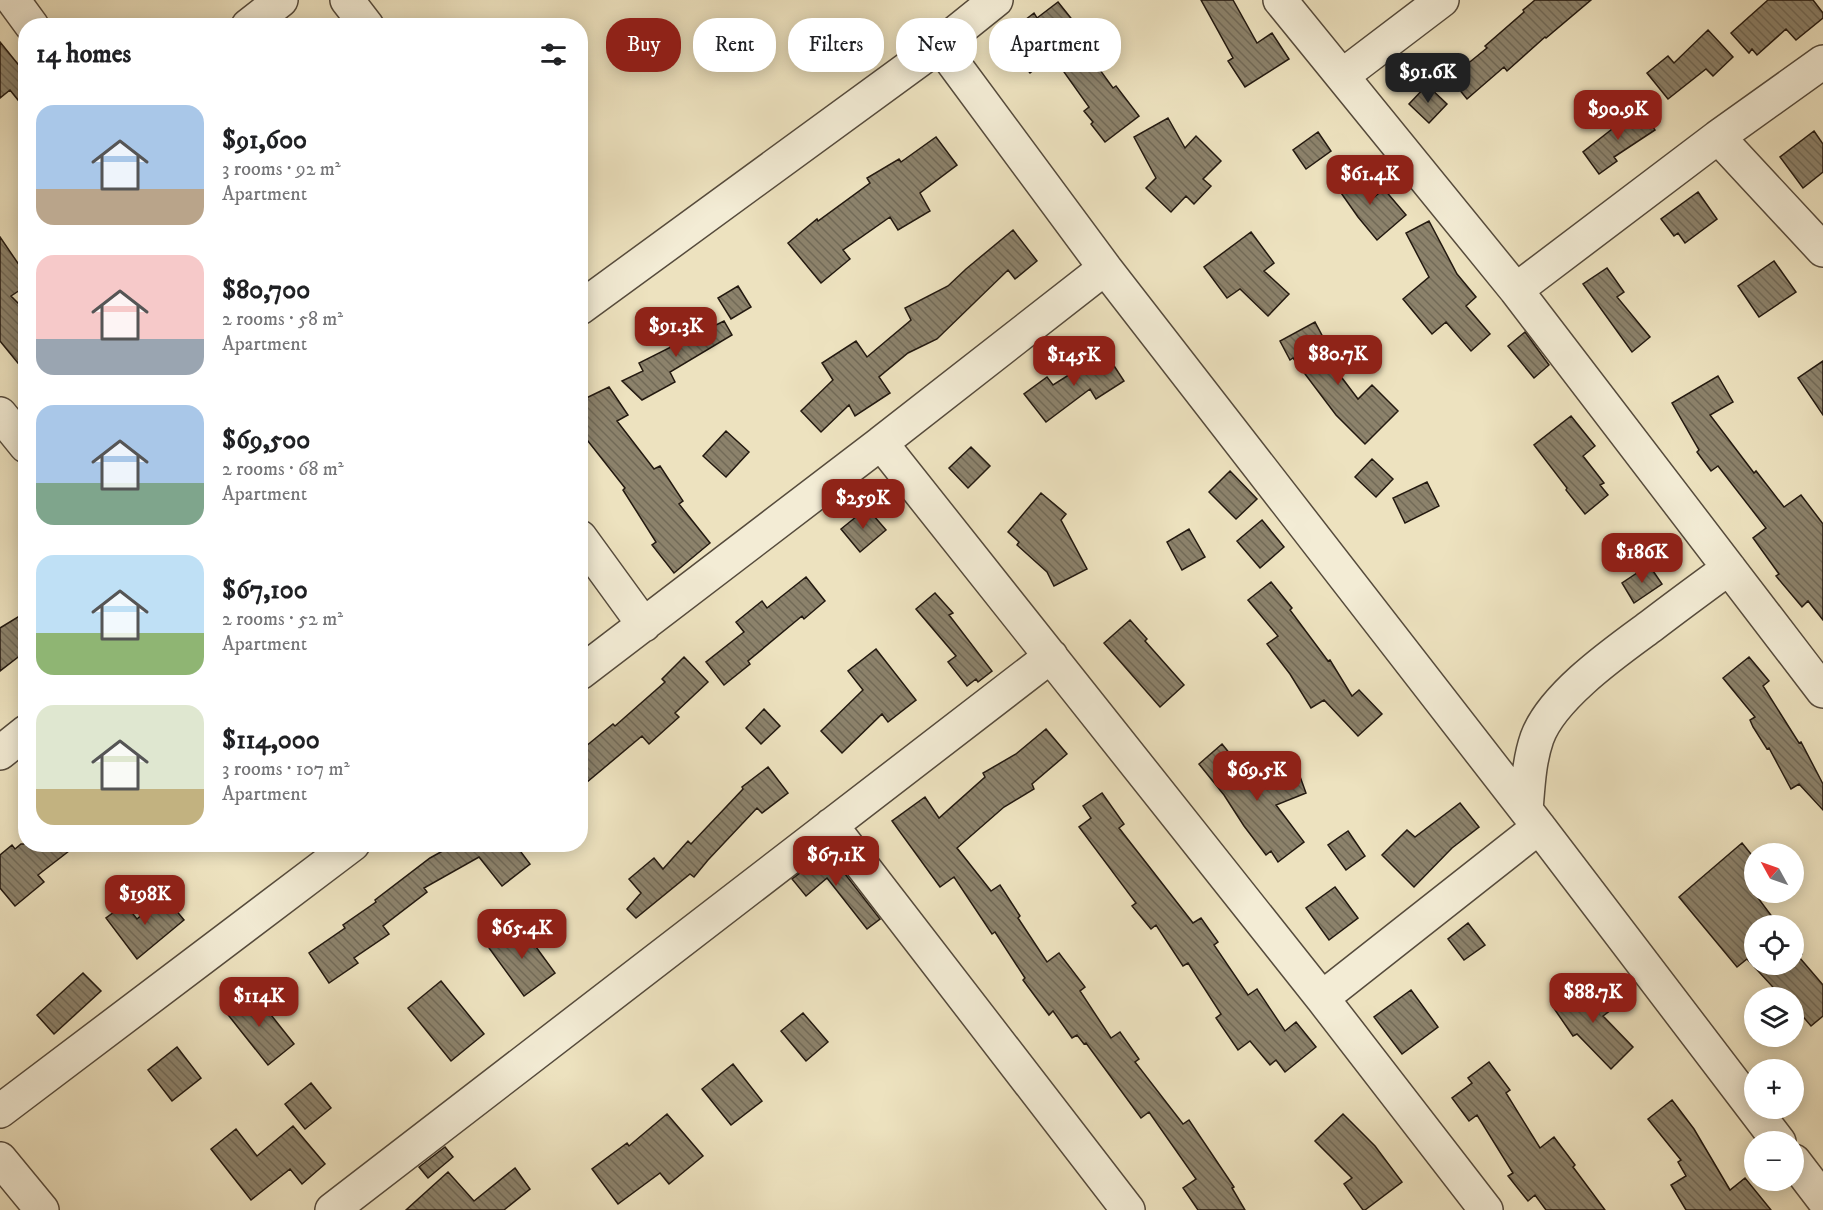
<!DOCTYPE html>
<html lang="en">
<head>
<meta charset="utf-8">
<style>
  :root { --surface:#fff; --page:#f6f6f6; --text:#202124; --muted:#757577; --accent:#8f2418 }
  body { margin:0; font-family:"IM FELL DW Pica",serif; background:var(--page); color:var(--text); height:100vh; display:flex; flex-direction:column; font-size:22px; white-space:nowrap }
  * { box-sizing:border-box; margin:0 }
  p { font-size:20px; color:var(--muted) }
  .icon { flex:none; width:33px; height:33px; fill:none; stroke:currentColor; stroke-width:2; stroke-linecap:round; stroke-linejoin:round }
  .map { position:relative; flex:1; overflow:hidden }
  .drawer { position:absolute; left:18px; top:18px; width:570px; height:834px; display:flex; flex-direction:column; background:var(--surface); border-radius:24px; box-shadow:0 3px 15px #0003 }
  .drawer>* { flex:none }
  .guide { position:absolute; left:606px; top:18px; width:570px; height:54px; display:flex; gap:12px }
  .needle { width:39px; rotate:310deg }
  .tools { position:absolute; left:1744px; top:843px; display:grid; gap:12px }
  .tools a { display:grid; place-items:center; width:60px; height:60px; border-radius:50%; background:var(--surface); box-shadow:0 3px 15px #0003; font-size:30px }
  .price { position:absolute; translate:-50% -51px; padding:0 14px; border-radius:12px; background:var(--accent); color:#fff; font-size:20px; line-height:39px; filter:drop-shadow(0 2px 3px #0008) }
  .price::after { content:''; position:absolute; left:50%; top:36px; width:18px; height:14px; margin-left:-9px; background:inherit; clip-path:polygon(0 0,100% 0,50% 100%) }
  .price.current { background:#222; color:#fff }
  ul { padding:0; list-style:none }
  li { display:flex; align-items:center; gap:18px; height:150px; padding:0 18px }
  li span { display:grid; place-items:center; flex:none; width:168px; height:120px; border-radius:18px; color:#555 }
  li>.icon { margin-inline-start:auto }
  span .icon { width:72px; height:72px; fill:#fffc; stroke-width:1 }
  li b { font-size:26px }
  h2 { display:flex; justify-content:space-between; align-items:center; height:72px; padding:0 18px; font-size:26px }
  .pill { padding:0 21px; border-radius:24px; background:var(--surface); box-shadow:0 3px 15px #0003; font-size:21px; line-height:54px }
  .pill.current { background:var(--accent); color:#fff }
  .map>svg:first-child { display:block }
</style>
</head>
<body>
<div class="map">
<svg width="1823" height="1210" viewBox="0 0 1823 1210">
  <defs>
    <pattern id="building-back-hatch" width="6" height="6" patternUnits="userSpaceOnUse" patternTransform="scale(1.5)"><rect width="6" height="6" fill="#8c826b"/><path d="M-1 5l2 2M0 0l6 6M5-1l2 2" fill="none" stroke="#726a57"/></pattern>
  </defs>
  <rect width="100%" height="100%" fill="#ede2bf"/>
  <filter id="stains"><feTurbulence type="fractalNoise" baseFrequency=".00333" numOctaves="4"/><feColorMatrix values="0 0 0 0 .2 0 0 0 0 .09 0 0 0 0 .02 0 0 0 .5 -.17"/></filter>
  <radialGradient id="worn" r=".72"><stop offset=".6" stop-color="#630" stop-opacity="0"/><stop offset="1" stop-color="#630" stop-opacity=".3"/></radialGradient>
  <!-- building -->
  <path fill="url(#building-back-hatch)" stroke="#231910" stroke-width="1.5" d="M1201 0H1233L1257 43 1272 33 1289 59 1245 87 1228 61 1233 58Z
    M1535 0H1591L1546 38 1545 37 1507 71 1504 67 1467 99 1450 78 1487 48 1485 46 1524 12 1523 10Z
    M1768 0H1813L1823 13V18L1796 40 1786 29 1757 55 1752 49 1749 53 1731 33Z
    M1058 2 1082 32 1076 37 1113 88 1116 86 1139 116 1105 142 1091 124 1093 122 1084 111 1089 107 1052 55 1030 73 1013 52 1018 48 1010 39 1020 32 1016 27 1034 13 1037 18Z
    M1708 30 1733 57 1713 76 1706 69 1668 99 1647 73 1668 56 1674 63Z
    M0 42 26 74V110L10 90 0 98Z
    M1427 85 1447 104 1429 123 1409 104Z
    M1641 109 1655 130 1614 157 1617 161 1599 174 1583 152 1621 122Z
    M1168 118 1185 148 1196 136 1221 161 1203 179 1211 186 1194 204 1186 196 1171 212 1146 188 1156 178 1134 137Z
    M1814 131 1823 144V172L1803 188 1780 157Z
    M1318 132 1331 151 1306 169 1293 150Z
    M936 137 957 165 920 193 930 211 898 230 890 217 843 250 850 259 821 283 788 243 817 219 818 221 870 183 867 178 899 159 901 162Z
    M1352 170 1372 199 1384 189 1406 215 1377 240 1358 217 1334 183Z
    M1698 192 1717 219 1685 243 1678 233 1674 236 1661 219Z
    M1429 221 1457 274 1476 297 1466 306 1490 334 1471 351 1446 322 1432 334 1403 299 1429 277 1406 233Z
    M1013 230 1037 261 1015 279 1008 270 937 339 908 353 879 377 890 393 855 416 849 405 821 432 801 411 833 380 822 363 856 341 867 357 911 320 905 308 948 286 966 269Z
    M1251 232 1274 263 1264 271 1289 294 1268 316 1240 289 1227 298 1204 267Z
    M0 237 26 275V286L11 296 26 311V373L0 341Z
    M1774 261 1796 292 1759 317 1738 286Z
    M1607 268 1624 292 1617 297 1650 337 1632 352 1583 284Z
    M738 286 751 307 731 319 718 298Z
    M704 319 710 328 724 321 732 335 670 372 675 382 642 400 622 381 643 371 639 363 683 341 679 334Z
    M1315 322 1325 341 1317 345 1358 399 1372 385 1398 411 1365 444 1336 415 1293 358 1290 360 1280 341Z
    M1525 332 1549 365 1534 378 1508 346Z
    M1105 352 1124 381 1096 399 1090 389 1046 422 1024 394 1047 377 1053 385Z
    M1823 361V415L1798 378Z
    M1718 376 1733 402 1710 415 1754 473 1756 471 1784 507 1801 495 1823 524V620L1808 601 1802 607 1776 576 1779 574 1753 538 1766 528 1718 466 1711 471 1697 452 1699 450 1672 403Z
    M609 387 628 415 617 421 654 469 660 466 683 501 679 504 710 543 674 573 652 545 656 542 623 490 625 488 580 431V401Z
    M1571 416 1595 446 1583 456 1604 483 1600 485 1608 495 1585 514 1566 490 1567 488 1534 445Z
    M726 431 749 452 726 477 703 456Z
    M971 447 990 466 968 488 949 468Z
    M1372 459 1393 479 1376 497 1355 477Z
    M1230 471 1257 499 1236 519 1209 492Z
    M1427 482 1439 506 1405 523 1393 498Z
    M1041 493 1066 514 1061 520 1087 569 1054 586 1047 572 1017 545 1019 542 1008 532Z
    M867 508 886 530 860 552 841 529Z
    M1262 520 1284 547 1260 568 1237 541Z
    M1189 529 1205 557 1182 570 1167 542Z
    M1649 565 1662 584 1634 603 1622 583Z
    M806 577 825 601 804 619 802 616 748 661 750 664 724 685 706 662 744 632 736 622 762 601 767 608Z
    M1271 582 1292 608 1290 610 1328 661 1330 660 1352 696 1359 690 1382 714 1358 736 1324 700 1311 708 1290 674 1267 644 1278 636 1248 600Z
    M935 593 953 613 949 615 992 671 978 682 976 679 967 686 948 662 956 656 916 609Z
    M26 612V651L0 671V628Z
    M1130 620 1147 639 1145 641 1184 685 1160 707 1104 643Z
    M876 649 916 700 888 722 882 714 842 753 821 731 863 690 848 671Z
    M684 657 708 682 675 713 679 717 649 744 642 736 580 788V751L613 724 615 726 665 682 662 679Z
    M1749 657 1769 681 1763 686 1799 743 1801 742 1823 784V810L1799 784 1791 789 1769 748 1767 749 1753 727 1750 720 1755 717 1723 678Z
    M764 709 780 726 761 744 746 728Z
    M1046 729 1067 754 1032 784 1034 789 1004 807 957 848 991 891 1000 885 1020 916 1018 918 1047 962 1059 953 1085 987 1080 991 1111 1038 1120 1032 1139 1059 1135 1062 1183 1124 1189 1120 1234 1187 1232 1188 1245 1210H1198L1183 1188 1196 1179 1149 1112 1141 1118 1086 1043 1084 1044 1077 1035 1072 1038 1053 1011 1049 1015 1023 980 1025 978 995 932 992 934 954 877 940 887 892 821 925 797 939 818 985 777 983 773 1016 754Z
    M1222 744 1257 787 1298 771 1306 793 1276 805 1304 842 1278 862 1271 851 1266 855 1244 826 1224 795 1199 764Z
    M768 767 788 793 762 813 757 808 708 860 694 877 690 874 636 918 627 909 641 893 629 879 654 858 663 869 688 841 691 844 743 789 742 787Z
    M1102 793 1124 824 1119 828 1193 923 1201 918 1218 942 1214 945 1248 995 1257 989 1285 1031 1296 1022 1316 1047 1285 1072 1276 1060 1270 1065 1250 1041 1238 1050 1216 1018 1221 1014 1188 963 1183 966 1156 925 1151 929 1132 906 1136 903 1079 827 1091 818 1083 806Z
    M1460 803 1479 827 1452 848 1414 887 1382 855 1407 830 1415 837Z
    M1348 831 1365 856 1346 870 1328 845Z
    M1742 843 1755 859V894L1779 926H1755V964H1794V945L1802 954 1799 957 1823 985V1016L1811 1026 1794 1006V998H1783L1747 959 1737 967 1679 897Z
    M21 844H78L38 875 44 882 15 906 0 888V855L12 845 15 849Z
    M455 844H515L530 864 502 886 479 857 424 888 427 892 383 926 389 934 354 958 358 963 329 983 309 953 345 928 343 925 376 902 375 900 430 858Z
    M828 852 880 919 867 929 827 878 806 896 792 879Z
    M1335 887 1358 918 1329 940 1306 908Z
    M164 896 184 920 137 959 106 918 125 904 137 919Z
    M1468 923 1485 945 1464 960 1448 939Z
    M520 925 555 973 524 996 489 948Z
    M83 973 101 991 54 1034 37 1015Z
    M441 981 484 1034 451 1061 408 1008Z
    M1591 981 1611 1010 1603 1016 1633 1047 1611 1069 1577 1034 1573 1036 1553 1007Z
    M250 990 259 1002 260 1001 294 1044 268 1065 225 1011Z
    M1411 990 1438 1027 1402 1054 1374 1017Z
    M803 1013 828 1042 806 1061 781 1031Z
    M177 1047 201 1078 172 1101 148 1070Z
    M1489 1062 1510 1090 1506 1093 1540 1148 1554 1137 1575 1165 1573 1167 1605 1210H1546L1535 1195 1528 1201 1508 1176 1513 1173 1477 1115 1469 1121 1452 1098 1472 1083 1468 1078Z
    M733 1064 762 1101 731 1125 702 1089Z
    M311 1083 331 1108 305 1129 285 1104Z
    M1672 1100 1694 1129 1730 1190 1745 1178 1771 1210H1686L1671 1185 1686 1176 1678 1162 1681 1160 1648 1119Z
    M667 1114 703 1156 669 1184 660 1173 618 1204 592 1169 627 1143 629 1146Z
    M1343 1114 1375 1146 1402 1182 1365 1210H1363L1344 1184 1352 1178 1315 1141Z
    M293 1126 325 1164 302 1184 290 1169 251 1200 211 1149 236 1129 257 1156Z
    M445 1147 453 1157 428 1178 419 1167Z
    M515 1168 530 1189 504 1210H406L448 1172 474 1201Z"/>
  <g fill="none" stroke-linecap="round" stroke-linejoin="round">
    <defs>
      <path id="street" d="M13 0 32 26
        M347 0 367 26
        M1280 0 1516 290
        M248 26 281 0
        M940 45 1105 268 1539 827 1779 1142
        M1342 76 1442 0
        M1718 137 1823 62
        M1823 250 1718 137 1516 290 1823 691
        M1105 268 881 443 1322 998 1539 827
        M580 308 940 45 996 0
        M0 414 26 446
        M580 537 644 625
        M580 673 881 443
        M0 753 26 732
        M1526 810C1528 786 1529 761 1537 738 1552 696 1617 651 1651 626 1677 606 1703 587 1729 568
        M831 825 1128 1210
        M1322 998 1486 1210
        M0 1111 353 844
        M0 1159 42 1210
        M1794 1161 1823 1199
        M332 1210 1051 656"/>
    </defs>
    <!-- street casing -->
    <use href="#street" stroke="#564b3c" stroke-width="36"/>
    <!-- street -->
    <use href="#street" stroke="#f3ecd5" stroke-width="33"/>
  </g>
  <rect width="100%" height="100%" filter="url(#stains)"/>
  <rect width="100%" height="100%" fill="url(#worn)"/>
</svg>
<div class="tools">
<a><svg class="needle" viewBox="-14 -14 28 28"><path d="M0-13l5 13h-10z" fill="#e53935"/><path d="M0 13l5-13h-10z" fill="#757577"/></svg></a>
<a><svg class="icon" aria-label="locate" viewBox="0 0 24 24"><circle cx="12" cy="12" r="6"/><path d="M12 2v4M12 18v4M2 12h4M18 12h4"/></svg></a>
<a><svg class="icon" aria-label="layers" viewBox="0 0 24 24"><path d="M12 4l9 5-9 5-9-5zM3 14l9 5 9-5"/></svg></a>
<a>+</a>
<a>−</a>
</div>
<b class="price current" style="left:1428px;top:104px">$91.6K</b>
<b class="price" style="left:1618px;top:141px">$90.9K</b>
<b class="price" style="left:1370px;top:206px">$61.4K</b>
<b class="price" style="left:676px;top:358px">$91.3K</b>
<b class="price" style="left:1338px;top:386px">$80.7K</b>
<b class="price" style="left:1074px;top:387px">$145K</b>
<b class="price" style="left:863px;top:530px">$259K</b>
<b class="price" style="left:1642px;top:584px">$186K</b>
<b class="price" style="left:1257px;top:802px">$69.5K</b>
<b class="price" style="left:836px;top:887px">$67.1K</b>
<b class="price" style="left:145px;top:926px">$198K</b>
<b class="price" style="left:522px;top:960px">$65.4K</b>
<b class="price" style="left:1593px;top:1024px">$88.7K</b>
<b class="price" style="left:259px;top:1028px">$114K</b>
<div class="guide">
<a class="pill current">Buy</a>
<a class="pill">Rent</a>
<a class="pill">Filters</a>
<a class="pill">New</a>
<a class="pill">Apartment</a>
</div>
<section class="drawer">
<h2>14 homes<svg class="icon" aria-label="filters" viewBox="0 0 24 24"><path d="M4 7h16M4 17h16"/><circle cx="9" cy="7" r="2"/><circle cx="15" cy="17" r="2"/></svg></h2>
<ul>
<li><span style="background:linear-gradient(#a9c7e8 70%,#b9a48a 0)"><svg class="icon" aria-label="home" viewBox="0 0 24 24"><path d="M3 11l9-7 9 7M6 9v11h12V9"/></svg></span><div><b>$91,600</b><p>3 rooms · 92 m²</p><p>Apartment</p></div></li>
<li><span style="background:linear-gradient(#f6c9c9 70%,#9aa5b1 0)"><svg class="icon" aria-label="home" viewBox="0 0 24 24"><path d="M3 11l9-7 9 7M6 9v11h12V9"/></svg></span><div><b>$80,700</b><p>2 rooms · 58 m²</p><p>Apartment</p></div></li>
<li><span style="background:linear-gradient(#a9c7e8 65%,#7fa58c 0)"><svg class="icon" aria-label="home" viewBox="0 0 24 24"><path d="M3 11l9-7 9 7M6 9v11h12V9"/></svg></span><div><b>$69,500</b><p>2 rooms · 68 m²</p><p>Apartment</p></div></li>
<li><span style="background:linear-gradient(#bfe0f5 65%,#8fb573 0)"><svg class="icon" aria-label="home" viewBox="0 0 24 24"><path d="M3 11l9-7 9 7M6 9v11h12V9"/></svg></span><div><b>$67,100</b><p>2 rooms · 52 m²</p><p>Apartment</p></div></li>
<li><span style="background:linear-gradient(#dfe7d0 70%,#c2b280 0)"><svg class="icon" aria-label="home" viewBox="0 0 24 24"><path d="M3 11l9-7 9 7M6 9v11h12V9"/></svg></span><div><b>$114,000</b><p>3 rooms · 107 m²</p><p>Apartment</p></div></li>
</ul>
</section>
</div>
</body>
</html>
